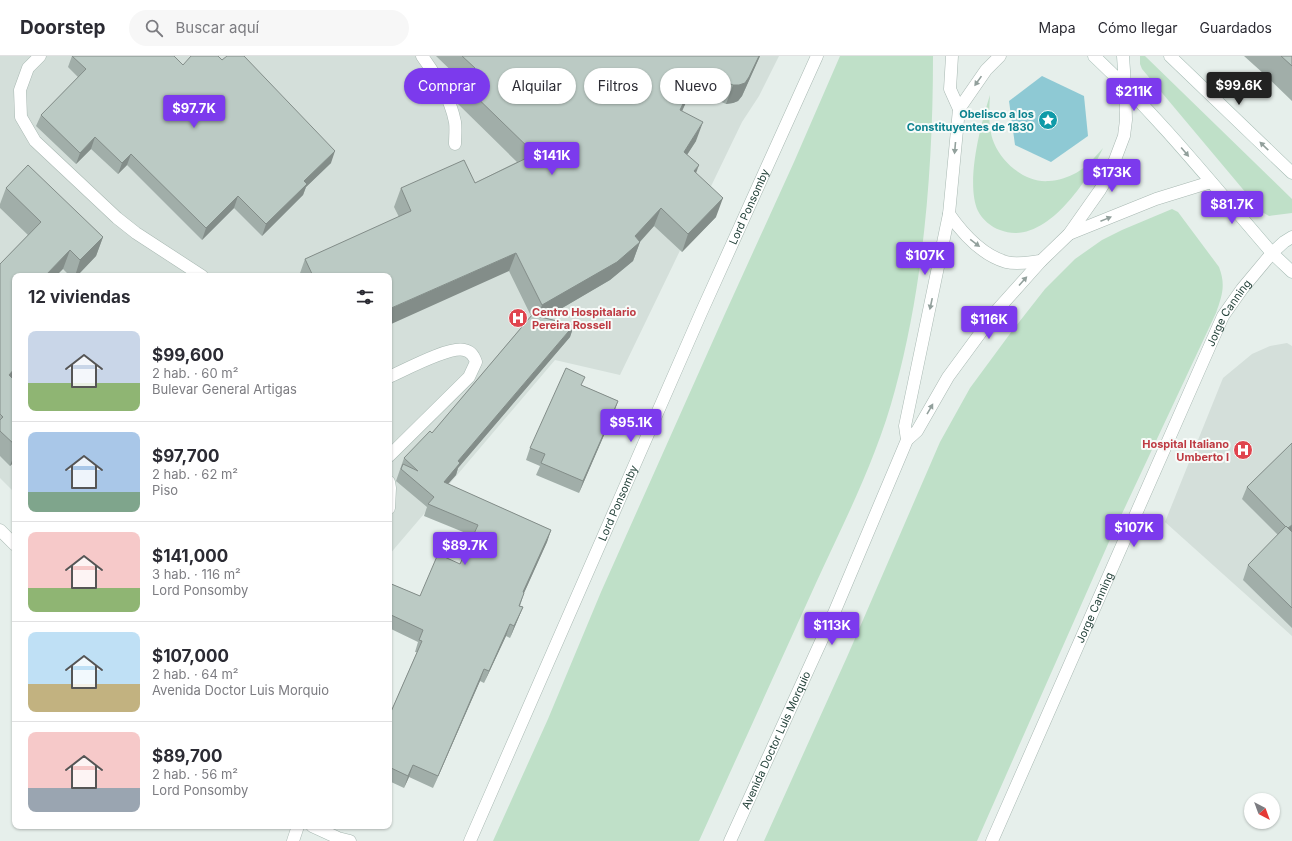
<!DOCTYPE html>
<html lang="es">
<head>
<meta charset="utf-8">
<style>
  :root { --surface:#fff; --page:#f7f7f7; --text:#2b2b33; --muted:#7c7c81; --line:#e1e1e2; --accent:#7c3aed }
  body { margin:0; font-family:Inter,sans-serif; background:var(--page); color:var(--text); height:100vh; display:flex; flex-direction:column; font-size:15px; white-space:nowrap }
  * { box-sizing:border-box; margin:0 }
  p { font-size:13px; color:var(--muted) }
  .icon { flex:none; width:22px; height:22px; fill:none; stroke:currentColor; stroke-width:2; stroke-linecap:round; stroke-linejoin:round }
  .map { position:relative; flex:1; overflow:hidden }
  .drawer { position:absolute; left:12px; top:217px; width:380px; height:556px; display:flex; flex-direction:column; background:var(--surface); border-radius:8px; box-shadow:0 1px 3px #0004 }
  .drawer>* { flex:none }
  .top-card { position:absolute; left:404px; top:12px; width:380px; height:36px; display:flex; gap:8px }
  .needle { width:26px; rotate:139deg }
  .tools { position:absolute; left:1244px; top:737px; display:grid; gap:8px }
  .tools a { display:grid; place-items:center; width:36px; height:36px; border-radius:50%; background:var(--surface); box-shadow:0 1px 3px #0004; font-size:20px }
  .price { position:absolute; translate:-50% -34px; padding:0 9px; border-radius:4px; background:var(--accent); color:#fff; font-size:13px; line-height:26px; filter:drop-shadow(0 1px 2px #0008) }
  .price::after { content:''; position:absolute; left:50%; top:24px; width:12px; height:9px; margin-left:-6px; background:inherit; clip-path:polygon(0 0,100% 0,50% 100%) }
  .price.selected { background:#222; color:#fff }
  ul { padding:0; list-style:none }
  li { display:flex; align-items:center; gap:12px; height:100px; padding:0 16px }
  li+li { border-top:1px solid var(--line) }
  li span { display:grid; place-items:center; flex:none; width:112px; height:80px; border-radius:8px; color:#555 }
  li>.icon { margin-inline-start:auto }
  span .icon { width:48px; height:48px; fill:#fffc; stroke-width:1 }
  li b { font-size:17px }
  h2 { display:flex; justify-content:space-between; align-items:center; height:48px; padding:0 16px; font-size:17px }
  .pill { padding:0 14px; border-radius:18px; background:var(--surface); box-shadow:0 1px 3px #0004; font-size:14px; line-height:36px }
  .pill.selected { background:var(--accent); color:#fff }
  header { display:flex; align-items:center; gap:24px; box-sizing:border-box; height:56px; padding:0 20px; background:var(--surface); border-bottom:1px solid var(--line) }
  header strong { font-size:19px }
  nav { display:flex; gap:22px; margin-inline-start:auto; font-size:14px }
  .search { width:280px; height:36px; background:var(--page); display:flex; align-items:center; gap:10px; box-sizing:border-box; padding:0 14px; border-radius:22px; color:var(--muted); font-size:15px }
  .map>svg:first-child { display:block }
</style>
</head>
<body>
<header>
<strong>Doorstep</strong>
<div class="search"><svg class="icon" aria-label="search" viewBox="0 0 24 24"><circle cx="10" cy="10" r="6"/><path d="M15 15l6 6"/></svg>Buscar aquí</div>
<nav><a>Mapa</a><a>Cómo llegar</a><a>Guardados</a></nav>
</header>
<div class="map">
<svg width="1292" height="785" viewBox="0 0 1292 785">
  <rect width="100%" height="100%" fill="#e6efeb"/>
  <!-- built -->
  <path fill="#d4dfda" d="M0 0H779L759 40 742 66 620 319 555 304 389 499V220H15V437L0 422Z
    M1287 287 1292 290V580L1165 466 1223 322 1252 298 1270 290Z"/>
  <!-- green -->
  <path fill="#bfe0c8" d="M840 0H933C933 111 924 227 895 334 877 402 845 464 816 527 777 613 738 699 699 785H493L548 663 601 536 724 260 794 106Z
    M1140 0H1145L1292 143V157L1269 160 1262 156 1142 13 1140 8Z
    M990 39C989 55 988 72 994 87 1003 108 1026 127 1049 125 1058 125 1068 121 1076 117 1087 111 1095 101 1103 92 1088 125 1044 192 1000 174 991 171 982 163 978 155 965 127 981 67 990 39Z
    M1172 153 1178 156 1219 211C1226 229 1222 240 1216 257L1112 479 977 785H764L847 601 940 386 970 332 1012 275 1045 233 1075 203 1102 184 1122 174Z"/>
  <!-- water -->
  <path fill="#8ec9d4" d="M1042 20 1084 40 1088 80 1051 106 1015 89 1009 45Z"/>
  <g fill="none" stroke-linecap="round" stroke-linejoin="round">
    <defs>
      <path id="service" d="M40 0 28 12 20 34 21 61 35 85 117 162 136 177 202 220
        M422 0C437 21 450 41 455 66 456 73 455 81 455 88
        M389 321C405 314 449 290 464 294 471 295 474 300 476 306L469 321 389 400
        M389 426 390 432 389 452"/>
      <g id="minor">
        <path d="M0 474 15 489"/>
        <path d="M312 770 338 782 350 785"/>
        <path d="M293 785 298 770"/>
        <path id="s1" d="M470 785 701 257 817 0"/>
        <path id="s2" d="M992 785 1223 260 1242 233 1272 197"/>
      </g>
      <g id="tertiary">
        <path d="M959 53 986 14 1000 0"/>
        <path d="M949 158C963 178 982 199 1006 206 1017 209 1030 206 1041 205"/>
        <path d="M1069 178 1156 143 1211 126"/>
        <path d="M907 384 905 370 949 158 959 53 950 33 952 0"/>
        <path id="s3" d="M730 785 834 557 907 384 917 375 948 321 998 253 1041 205 1069 178 1100 134 1110 117 1124 80 1126 64 1125 29"/>
      </g>
      <path id="secondary" d="M1094 0C1159 61 1214 130 1272 197L1292 216
        M1123 0 1125 29
        M1170 0 1292 117
        M1272 197 1284 186 1292 181"/>
    </defs>
    <!-- service casing -->
    <use href="#service" stroke="#a8b8b2" stroke-width="13"/>
    <!-- minor casing -->
    <use href="#minor" stroke="#a8b8b2" stroke-width="13"/>
    <!-- tertiary casing -->
    <use href="#tertiary" stroke="#a8b8b2" stroke-width="13"/>
    <!-- secondary casing -->
    <use href="#secondary" stroke="#a4bbb3" stroke-width="13"/>
    <!-- service -->
    <use href="#service" stroke="#fff" stroke-width="12"/>
    <!-- minor -->
    <use href="#minor" stroke="#fff" stroke-width="12"/>
    <!-- tertiary -->
    <use href="#tertiary" stroke="#fff" stroke-width="12"/>
    <!-- secondary -->
    <use href="#secondary" stroke="#fff" stroke-width="12"/>
  </g>
  <!-- wall -->
  <path fill="#a1aea9" d="M72 0H174L183 9 331 107 306 131 303 139 262 180 234 152 202 184 127 109 118 118 91 93 76 108 36 70 41 59 78 21 68 11Z
    M436 0H760L742 40 738 45 733 47 726 48 692 33 682 55 696 85 687 99 716 161 682 196 654 170 640 186 633 205 610 224 545 262 574 269 570 281 458 412 456 419 448 428 551 474 547 486 524 537 520 550 523 551 518 563 510 582 506 580 484 627 480 625 433 732 409 721 404 732 389 725V657L390 658 417 596H415L418 586 389 572V527L420 540 460 508 473 480 424 460 427 451 396 425 404 402 432 377 531 260 509 215 389 220H299L305 203 399 161 394 151 401 132 475 127 517 106 458 48 456 43 462 25Z
    M1244 0H1292V45L1264 18Z
    M6 132 103 181 96 200 77 220H70L63 213 15 220V405L10 410 0 400V208L28 179 0 152V148Z
    M581 329 618 345 614 356 579 437 536 419 540 410 526 404 530 392Z
    M1292 387V572L1243 524 1248 509 1278 479 1242 443 1247 431Z"/>
  <!-- shaded-wall -->
  <path fill="#838d89" d="M759 0H760L742 40 738 45 733 47 726 48 733 29Z
    M699 15 692 33 674 73 680 54Z
    M703 66 696 85 677 114 684 96Z
    M95 81 91 93 76 108 80 97Z
    M335 95 331 107 306 131 303 139 262 180 266 168 304 125Z
    M131 98 127 109 118 118 122 107Z
    M699 109 692 128 694 115Z
    M238 140 234 152 202 184 206 172Z
    M723 142 716 161 682 196 688 178Z
    M661 152 654 170 636 190 640 186 633 205 610 224 535 268 542 249 635 180Z
    M103 181 96 200 77 220H75L80 204Z
    M70 194 63 213 56 220H45Z
    M516 197 509 215 389 269V253Z
    M574 269 570 281 458 412 456 419 439 438 444 426 458 405Z
    M15 312V324L2 338 9 319Z
    M618 345 614 356 579 437 583 425Z
    M15 396V405L10 410Z
    M1292 469V476L1288 473Z
    M551 474 547 486 519 548 523 536Z
    M523 551 518 563 510 582 514 570Z
    M510 568 506 580 484 627 489 615Z
    M484 613 480 625 433 732 438 720Z
    M413 709 409 721 404 732 408 720Z"/>
  <!-- building -->
  <path fill="#bbcac4" stroke="#838d89" d="M72 0H174L183 9 191 0H218L222 4 227 0H244L335 95 304 125 307 128 266 168 238 140 206 172 131 98 122 107 95 81 80 97 41 59 86 13Z
    M462 0H759L749 21 745 27 739 29H733L699 15 680 54 703 66 684 96 699 109 694 115 723 142 688 178 661 152 635 180 640 186 617 206 542 249 516 197 389 253V220H313L305 203 411 155 401 132 464 104 475 127 535 98 465 30 462 24 475 12Z
    M1281 0H1292V10Z
    M28 109 103 181 80 204 70 194 45 220H15V312L9 319 15 325V389L0 375V364L3 361 0 358V208L41 166 6 132Z
    M532 259 574 269 458 405 460 407 444 426 551 474 523 536 524 537 519 550 523 551 514 570 510 568 489 615 484 613 438 720 413 709 408 720 389 711V657L390 658 422 585 419 584 423 574 389 558V527L420 540 438 498 460 508 478 469 428 448 434 441 401 413 403 408 418 415 404 402 430 375 432 377Z
    M566 312 585 321 581 329 618 345 583 425 541 407 545 398 530 392Z
    M1292 387V469L1288 472 1286 470V471L1247 431Z
    M1286 470 1292 476V552L1248 509Z"/>
  <!-- one-way arrows -->
  <defs><path id="oneway-solid" d="M-6-.8H1V-3.2L6.5 0L1 3.2V.8H-6Z"/></defs>
  <g fill="#92a09c">
    <use href="#oneway-solid" transform="translate(978 25) rotate(125)"/>
    <use href="#oneway-solid" transform="translate(1264 90) rotate(-136)"/>
    <use href="#oneway-solid" transform="translate(955 92) rotate(95)"/>
    <use href="#oneway-solid" transform="translate(1185 96) rotate(50)"/>
    <use href="#oneway-solid" transform="translate(1106 163) rotate(-22)"/>
    <use href="#oneway-solid" transform="translate(975 187) rotate(37)"/>
    <use href="#oneway-solid" transform="translate(1023 225) rotate(-48)"/>
    <use href="#oneway-solid" transform="translate(931 248) rotate(102)"/>
    <use href="#oneway-solid" transform="translate(930 353) rotate(-60)"/>
  </g>
  <!-- icons -->
  <defs>
    <symbol id="sight-disc" viewBox="-11 -11 22 22"><circle r="9.5" fill="#0f9aa8" stroke="#f7fbf9"/><path d="M0-6L1.8-2.2L6-1.7L2.9 1.2L3.7 5.4L0 3.3L-3.7 5.4L-2.9 1.2L-6-1.7L-1.8-2.2Z" fill="#fff"/></symbol>
    <symbol id="hospital-disc" viewBox="-11 -11 22 22"><circle r="9.5" fill="#e0444e" stroke="#f7fbf9"/><path d="M-5-5h3v3.5h4V-5h3V5h-3V1.5h-4V5h-3Z" fill="#fff"/></symbol>
  </defs>
  <g fill-rule="evenodd">
    <use href="#sight-disc" x="1037" y="53" width="22" height="22"/>
    <use href="#hospital-disc" x="507" y="251" width="22" height="22"/>
    <use href="#hospital-disc" x="1232" y="383" width="22" height="22"/>
  </g>
  <g text-anchor="middle" stroke-width="4" stroke-linejoin="round" paint-order="stroke">
    <!-- culture labels -->
    <g font-size="11" font-weight="bold" fill="#0d838f" stroke="#f7fbf9" text-anchor="end">
      <text x="1034" y="62">Obelisco a los<tspan x="1034" dy="13">Constituyentes de 1830</tspan></text>
    </g>
    <!-- street labels -->
    <g font-size="11" fill="#24423a" stroke="#f7fbf9">
      <text dy="4" stroke="none"><textPath href="#s1" startOffset="693">Lord Ponsomby</textPath></text>
      <text dy="4" stroke="none"><textPath href="#s2" startOffset="579">Jorge Canning</textPath></text>
      <text dy="4" stroke="none"><textPath href="#s1" startOffset="369">Lord Ponsomby</textPath></text>
      <text dy="4" stroke="none"><textPath href="#s2" startOffset="255">Jorge Canning</textPath></text>
      <text dy="4" stroke="none"><textPath href="#s3" startOffset="111">Avenida Doctor Luis Morquio</textPath></text>
    </g>
    <!-- health labels -->
    <g font-size="11" font-weight="bold" fill="#be3a42" stroke="#f7fbf9" text-anchor="start">
      <text x="532" y="260">Centro Hospitalario<tspan x="532" dy="13">Pereira Rossell</tspan></text>
      <text x="1229" y="392" text-anchor="end">Hospital Italiano<tspan x="1229" dy="13">Umberto I</tspan></text>
    </g>
  </g>
</svg>
<div class="tools">
<a><svg class="needle" viewBox="-14 -14 28 28"><path d="M0-13l5 13h-10z" fill="#e53935"/><path d="M0 13l5-13h-10z" fill="#7c7c81"/></svg></a>
</div>
<b class="price selected" style="left:1239px;top:50px">$99.6K</b>
<b class="price" style="left:1134px;top:56px">$211K</b>
<b class="price" style="left:194px;top:73px">$97.7K</b>
<b class="price" style="left:552px;top:120px">$141K</b>
<b class="price" style="left:1112px;top:137px">$173K</b>
<b class="price" style="left:1232px;top:169px">$81.7K</b>
<b class="price" style="left:925px;top:220px">$107K</b>
<b class="price" style="left:989px;top:284px">$116K</b>
<b class="price" style="left:631px;top:387px">$95.1K</b>
<b class="price" style="left:1134px;top:492px">$107K</b>
<b class="price" style="left:465px;top:510px">$89.7K</b>
<b class="price" style="left:832px;top:590px">$113K</b>
<div class="top-card">
<a class="pill selected">Comprar</a>
<a class="pill">Alquilar</a>
<a class="pill">Filtros</a>
<a class="pill">Nuevo</a>
</div>
<section class="drawer">
<h2>12 viviendas<svg class="icon" aria-label="filters" viewBox="0 0 24 24"><path d="M4 7h16M4 17h16"/><circle cx="9" cy="7" r="2"/><circle cx="15" cy="17" r="2"/></svg></h2>
<ul>
<li><span style="background:linear-gradient(#c9d6e8 65%,#8fb573 0)"><svg class="icon" aria-label="home" viewBox="0 0 24 24"><path d="M3 11l9-7 9 7M6 9v11h12V9"/></svg></span><div><b>$99,600</b><p>2 hab. · 60 m²</p><p>Bulevar General Artigas</p></div></li>
<li><span style="background:linear-gradient(#a9c7e8 75%,#7fa58c 0)"><svg class="icon" aria-label="home" viewBox="0 0 24 24"><path d="M3 11l9-7 9 7M6 9v11h12V9"/></svg></span><div><b>$97,700</b><p>2 hab. · 62 m²</p><p>Piso</p></div></li>
<li><span style="background:linear-gradient(#f6c9c9 70%,#8fb573 0)"><svg class="icon" aria-label="home" viewBox="0 0 24 24"><path d="M3 11l9-7 9 7M6 9v11h12V9"/></svg></span><div><b>$141,000</b><p>3 hab. · 116 m²</p><p>Lord Ponsomby</p></div></li>
<li><span style="background:linear-gradient(#bfe0f5 65%,#c2b280 0)"><svg class="icon" aria-label="home" viewBox="0 0 24 24"><path d="M3 11l9-7 9 7M6 9v11h12V9"/></svg></span><div><b>$107,000</b><p>2 hab. · 64 m²</p><p>Avenida Doctor Luis Morquio</p></div></li>
<li><span style="background:linear-gradient(#f6c9c9 70%,#9aa5b1 0)"><svg class="icon" aria-label="home" viewBox="0 0 24 24"><path d="M3 11l9-7 9 7M6 9v11h12V9"/></svg></span><div><b>$89,700</b><p>2 hab. · 56 m²</p><p>Lord Ponsomby</p></div></li>
</ul>
</section>
</div>
</body>
</html>
